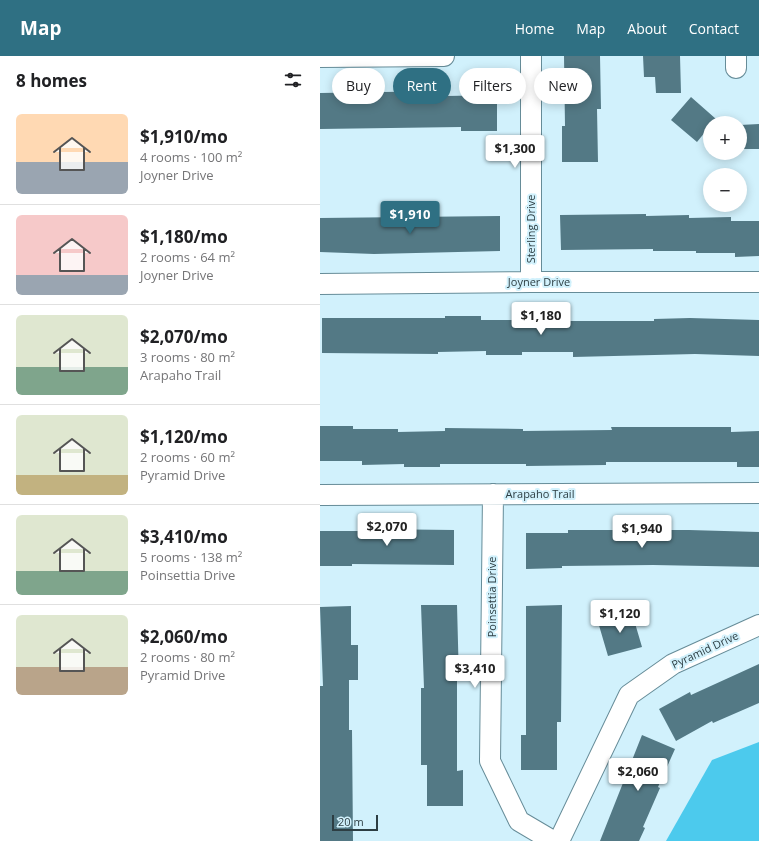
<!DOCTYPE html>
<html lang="en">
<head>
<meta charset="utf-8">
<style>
  :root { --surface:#fff; --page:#f2f2f2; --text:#202124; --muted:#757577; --line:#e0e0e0; --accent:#2f7083 }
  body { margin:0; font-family:"Open Sans",sans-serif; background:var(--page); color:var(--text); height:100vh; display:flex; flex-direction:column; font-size:15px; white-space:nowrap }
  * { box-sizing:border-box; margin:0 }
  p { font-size:13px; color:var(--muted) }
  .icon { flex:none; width:22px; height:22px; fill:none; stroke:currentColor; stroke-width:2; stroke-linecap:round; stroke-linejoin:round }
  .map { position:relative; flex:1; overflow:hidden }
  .drawer { display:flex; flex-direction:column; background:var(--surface); width:320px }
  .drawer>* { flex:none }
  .top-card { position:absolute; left:12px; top:12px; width:367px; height:36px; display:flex; gap:8px }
  .controls { position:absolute; left:383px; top:60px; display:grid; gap:8px }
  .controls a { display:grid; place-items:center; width:44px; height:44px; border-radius:50%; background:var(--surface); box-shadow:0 2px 10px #0003; font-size:20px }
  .scale { position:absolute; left:12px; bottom:10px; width:46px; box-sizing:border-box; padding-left:4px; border:2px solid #2d3e43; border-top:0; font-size:11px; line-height:14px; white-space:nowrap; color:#2d3e43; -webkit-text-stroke:3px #d1f1fc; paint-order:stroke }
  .price { position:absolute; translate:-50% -34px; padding:0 9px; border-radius:4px; background:#fff; color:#222; font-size:13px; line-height:26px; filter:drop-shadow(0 1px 2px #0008) }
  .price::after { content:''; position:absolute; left:50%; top:24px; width:12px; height:9px; margin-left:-6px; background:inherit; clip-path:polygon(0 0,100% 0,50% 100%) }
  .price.on { background:var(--accent); color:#fff }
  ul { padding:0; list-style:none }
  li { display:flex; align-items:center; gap:12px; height:100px; padding:0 16px }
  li+li { border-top:1px solid var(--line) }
  li span { display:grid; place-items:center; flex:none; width:112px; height:80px; border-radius:6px; color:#555 }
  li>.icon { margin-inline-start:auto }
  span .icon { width:48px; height:48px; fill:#fffc; stroke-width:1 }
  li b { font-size:17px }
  h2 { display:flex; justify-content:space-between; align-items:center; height:48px; padding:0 16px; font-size:17px }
  .pill { padding:0 14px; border-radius:18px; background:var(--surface); box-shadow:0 2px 10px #0003; font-size:14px; line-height:36px }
  .pill.on { background:var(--accent); color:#fff }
  header { display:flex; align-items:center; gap:24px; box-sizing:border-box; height:56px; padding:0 20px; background:var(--accent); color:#fff }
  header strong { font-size:19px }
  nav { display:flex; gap:22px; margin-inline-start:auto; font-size:14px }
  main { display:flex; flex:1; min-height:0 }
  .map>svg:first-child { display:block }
</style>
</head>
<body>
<header>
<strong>Map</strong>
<nav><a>Home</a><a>Map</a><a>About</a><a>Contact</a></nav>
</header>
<main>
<section class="drawer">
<h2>8 homes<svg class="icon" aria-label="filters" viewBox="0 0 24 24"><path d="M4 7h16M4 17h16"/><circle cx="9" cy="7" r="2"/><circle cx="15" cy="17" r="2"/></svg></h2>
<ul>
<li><span style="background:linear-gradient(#ffd9b3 60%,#9aa5b1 0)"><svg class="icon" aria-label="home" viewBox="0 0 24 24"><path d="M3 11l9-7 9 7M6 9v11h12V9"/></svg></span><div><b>$1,910/mo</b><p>4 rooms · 100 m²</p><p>Joyner Drive</p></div></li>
<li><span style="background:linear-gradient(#f6c9c9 75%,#9aa5b1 0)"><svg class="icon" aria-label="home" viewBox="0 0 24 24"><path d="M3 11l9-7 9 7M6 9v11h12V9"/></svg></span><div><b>$1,180/mo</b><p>2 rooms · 64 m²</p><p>Joyner Drive</p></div></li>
<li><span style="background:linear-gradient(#dfe7d0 65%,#7fa58c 0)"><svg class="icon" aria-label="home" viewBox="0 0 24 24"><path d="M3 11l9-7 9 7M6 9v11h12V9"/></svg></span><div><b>$2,070/mo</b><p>3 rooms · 80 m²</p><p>Arapaho Trail</p></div></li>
<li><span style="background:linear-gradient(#dfe7d0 75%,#c2b280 0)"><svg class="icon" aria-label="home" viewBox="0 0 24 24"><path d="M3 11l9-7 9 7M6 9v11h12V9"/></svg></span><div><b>$1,120/mo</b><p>2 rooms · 60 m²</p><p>Pyramid Drive</p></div></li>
<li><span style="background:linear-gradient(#dfe7d0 70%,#7fa58c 0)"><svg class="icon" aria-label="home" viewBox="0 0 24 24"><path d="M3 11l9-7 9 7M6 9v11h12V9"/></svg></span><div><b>$3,410/mo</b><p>5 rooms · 138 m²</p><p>Poinsettia Drive</p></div></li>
<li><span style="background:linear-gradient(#dfe7d0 65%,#b9a48a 0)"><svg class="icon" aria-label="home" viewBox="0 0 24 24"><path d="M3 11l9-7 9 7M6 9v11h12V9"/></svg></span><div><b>$2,060/mo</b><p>2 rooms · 80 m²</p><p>Pyramid Drive</p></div></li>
</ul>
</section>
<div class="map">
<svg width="439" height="785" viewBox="0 0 439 785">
  <rect width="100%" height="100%" fill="#d1f1fc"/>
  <!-- forest -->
  <path fill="#4ccaed" d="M439 686V785H346L392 704Z"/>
  <!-- building -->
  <path fill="#537985" d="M244 0H280L281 53H277L278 106H242V70H245Z
    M323 0H360L361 37H336L335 21H324Z
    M127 35V40L177 39V75H141V71L0 73V37Z
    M371 41 396 63 392 67H390V70L377 86 351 64Z
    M439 68V93H420V69Z
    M326 158V160L369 159V162L411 161V165H439V200L415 201V197H376V195H333V193L241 194 240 159Z
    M180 160V195L54 198 0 196V162Z
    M125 260H161V264H207V261H243V265H334V263L370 262 439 264V300L375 298 253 301V296H202V299H166V295L118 296V298L2 297V262H125Z
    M0 370H33V373H78V376L125 375V372L203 373V375L292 374 291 371H411V376L439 375V411H417V406H286V409L206 410V408H120V411H84V408L42 409V405H0Z
    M49 473 134 474V509L32 508V510H0V475H49Z
    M248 474H369L439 476V511L333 509 242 510V512L206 513V477H248Z
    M101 549H137L139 625H137V715L143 714V750H107V709H101V632H104Z
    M242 549 241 666H237V714H201V679H206V550Z
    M31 550V589H38V624H29V674H32L33 785H0V630H3L0 551Z
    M312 557 322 591 288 600 278 566Z
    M439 608V647L393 667 392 665 356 685 339 653 370 636 371 639Z
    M322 679 355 693 338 731 340 732 323 771 325 772 319 785H280Z"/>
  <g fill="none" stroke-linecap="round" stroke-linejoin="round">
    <defs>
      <path id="minor" d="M211 0V226
        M416 0V12
        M0 1 124 0
        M0 228 211 226H439
        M173 438 170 705 199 765 233 785
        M0 439 439 437
        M239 785 309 639 353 608 439 569"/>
    </defs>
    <!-- minor casing -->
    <use href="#minor" stroke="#668c98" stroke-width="22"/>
    <!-- minor -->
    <use href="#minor" stroke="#fff" stroke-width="20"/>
  </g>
  <g text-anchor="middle" stroke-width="4" stroke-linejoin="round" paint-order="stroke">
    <!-- street labels -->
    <g font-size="11" fill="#2d3e43" stroke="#d1f1fc">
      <text transform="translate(211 173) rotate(-90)" y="4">Sterling Drive</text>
      <text x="219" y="230">Joyner Drive</text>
      <text x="220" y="442">Arapaho Trail</text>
      <text transform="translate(172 541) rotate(-90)" y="4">Poinsettia Drive</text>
      <text transform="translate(385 594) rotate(-25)" y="4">Pyramid Drive</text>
    </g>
  </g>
</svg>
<div class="controls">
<a>+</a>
<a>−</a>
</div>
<div class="scale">20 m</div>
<b class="price" style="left:195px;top:113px">$1,300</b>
<b class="price on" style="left:90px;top:179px">$1,910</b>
<b class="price" style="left:221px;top:280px">$1,180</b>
<b class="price" style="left:67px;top:491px">$2,070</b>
<b class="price" style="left:322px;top:493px">$1,940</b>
<b class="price" style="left:300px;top:578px">$1,120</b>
<b class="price" style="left:155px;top:633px">$3,410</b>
<b class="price" style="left:318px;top:736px">$2,060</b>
<div class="top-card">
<a class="pill">Buy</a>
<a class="pill on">Rent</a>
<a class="pill">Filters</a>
<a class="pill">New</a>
</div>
</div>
</main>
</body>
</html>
